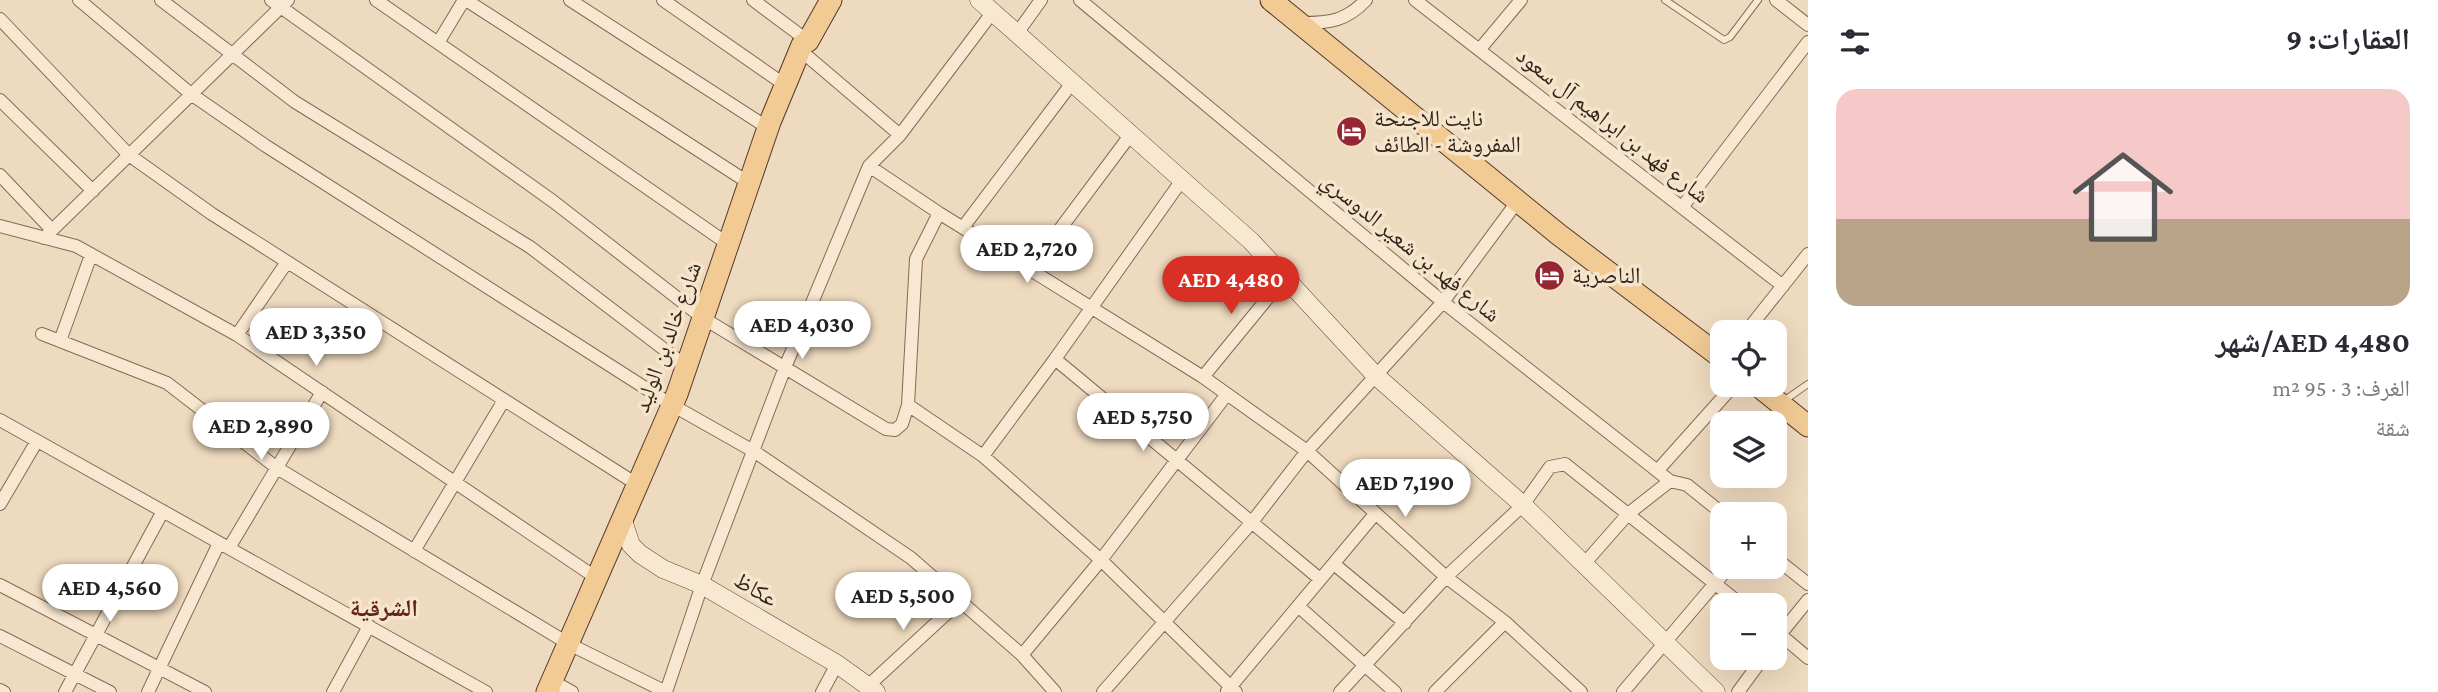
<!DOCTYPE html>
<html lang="ar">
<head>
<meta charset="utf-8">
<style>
  :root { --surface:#fff; --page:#f2f2f3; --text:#2b2b33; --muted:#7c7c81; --accent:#d93025 }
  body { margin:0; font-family:"Crimson Pro","Noto Naskh Arabic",serif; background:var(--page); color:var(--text); direction:rtl; height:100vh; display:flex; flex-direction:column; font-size:26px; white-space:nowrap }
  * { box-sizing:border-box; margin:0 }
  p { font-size:23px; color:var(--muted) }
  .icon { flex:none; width:38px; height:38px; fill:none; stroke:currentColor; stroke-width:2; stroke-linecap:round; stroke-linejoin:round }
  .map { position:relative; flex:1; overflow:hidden; direction:ltr }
  .drawer { display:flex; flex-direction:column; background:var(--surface); width:630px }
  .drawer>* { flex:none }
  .controls { position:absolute; left:1710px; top:320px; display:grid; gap:14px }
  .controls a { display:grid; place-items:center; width:77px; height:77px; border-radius:14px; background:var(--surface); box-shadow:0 7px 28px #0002; font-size:35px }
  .price { position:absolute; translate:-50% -60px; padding:0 16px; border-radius:24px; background:#fff; color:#222; font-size:23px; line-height:46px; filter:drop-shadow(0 2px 4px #0008) }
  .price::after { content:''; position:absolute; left:50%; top:42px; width:21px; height:16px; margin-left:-10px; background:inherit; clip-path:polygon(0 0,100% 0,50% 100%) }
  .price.current { background:var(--accent); color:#fff }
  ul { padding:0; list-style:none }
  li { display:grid; align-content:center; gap:14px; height:371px; padding:0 28px }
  li span { display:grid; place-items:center; height:217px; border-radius:21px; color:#555 }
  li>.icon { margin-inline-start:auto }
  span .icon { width:126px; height:126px; fill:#fffc; stroke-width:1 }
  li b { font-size:30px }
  h2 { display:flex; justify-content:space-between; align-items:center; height:84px; padding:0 28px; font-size:30px }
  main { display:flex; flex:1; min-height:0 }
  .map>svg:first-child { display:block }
</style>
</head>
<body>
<main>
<section class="drawer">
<h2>العقارات: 9<svg class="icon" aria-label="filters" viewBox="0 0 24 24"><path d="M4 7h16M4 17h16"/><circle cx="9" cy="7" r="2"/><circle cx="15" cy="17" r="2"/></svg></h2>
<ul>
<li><span style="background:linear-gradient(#f6c9c9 60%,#b9a48a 0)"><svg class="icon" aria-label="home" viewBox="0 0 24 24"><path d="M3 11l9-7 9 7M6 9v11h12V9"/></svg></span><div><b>AED 4,480/شهر</b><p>الغرف: 3 · 95 m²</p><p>شقة</p></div></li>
</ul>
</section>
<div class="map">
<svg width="1808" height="692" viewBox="0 0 1808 692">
  <rect width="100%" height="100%" fill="#eedabe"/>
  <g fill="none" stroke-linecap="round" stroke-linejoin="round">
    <defs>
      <path id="lane" d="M1665 0 1724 40 1730 37 1758 0
        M1782 402 1808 384"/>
      <path id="street" d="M79 0 191 94 266 146 672 405 755 452 911 558 1022 655 1055 692
        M161 0 295 102 530 247 686 366
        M271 0 554 202 703 318 886 429 895 430 902 424 908 405 916 259 939 213
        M376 0 728 244
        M466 0 749 183
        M570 0 768 128
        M663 0 785 85
        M753 0 808 41
        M1080 0 1443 302 1670 481 1687 485 1723 514
        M1415 0 1783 286
        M1776 0 1808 25
        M0 19 129 155 212 214 638 485
        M1301 23C1330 23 1346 21 1366 0
        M1018 32 1041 0
        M438 43 464 0
        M1480 49 1521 0
        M800 50 900 135
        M0 100 93 191
        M869 166 939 213 1203 377 1307 451 1446 577 1505 622 1581 692
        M0 175 52 230
        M1182 180 1055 359 1320 579
        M1683 206 1808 42
        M0 226 76 246 237 335 598 579
        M964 226 1072 83
        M44 238 288 0
        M1031 268 1131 134
        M1746 332 1808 254
        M42 334 167 383 277 468 569 644 666 692
        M237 335 287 262
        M60 341 91 255
        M1203 377 1285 277
        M908 405 983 456 1101 560 1236 692
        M0 420 486 692
        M983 456 1055 359
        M1658 470 1734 385
        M0 504 37 441
        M229 548 322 392
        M414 551 504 400
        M1774 557 1808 584
        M1334 564 1405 623
        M1584 564 1628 514 1670 481
        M0 585 205 692
        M1298 606 1395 692
        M1775 630 1808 658
        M0 636 110 692
        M1774 642 1808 600
        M1022 655 1101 560 1227 394
        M552 681 572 692
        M869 685 959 602
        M0 690 4 692
        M1227 691 1375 514
        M65 692 163 511
        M148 692 219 543
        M333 692 369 626
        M666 692 702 585 784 370 869 166 900 135 992 13
        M822 692 837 664
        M1103 692 1252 522 1307 451 1443 302 1517 202
        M1340 692 1446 577 1523 505 1550 467 1565 464 1743 606
        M1435 692 1505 622
        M1623 692 1729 567
        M1738 692 1763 658"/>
      <path id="secondary" d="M979 0 1251 241 1375 375 1523 505 1716 692
        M623 521 631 545 640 554 663 569 702 585 837 664 876 692"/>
      <path id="primary" d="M1271 0 1558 234 1722 358
        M1757 385 1808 426
        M547 692 677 394 770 122 802 45 808 41 831 0"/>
    </defs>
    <!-- lane casing -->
    <use href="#lane" stroke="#866a57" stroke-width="8"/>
    <!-- street casing -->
    <use href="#street" stroke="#866a57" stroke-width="14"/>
    <!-- secondary casing -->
    <use href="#secondary" stroke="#674b3a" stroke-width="19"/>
    <!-- primary casing -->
    <use href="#primary" stroke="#53392b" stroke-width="23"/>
    <!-- lane -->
    <use href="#lane" stroke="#f9e8d1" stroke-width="6"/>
    <!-- street -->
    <use href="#street" stroke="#f9e8d1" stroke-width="12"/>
    <!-- secondary -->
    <use href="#secondary" stroke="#f9e8d1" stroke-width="18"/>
    <!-- primary -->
    <use href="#primary" stroke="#f2ca94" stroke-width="21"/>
  </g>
  <!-- icons -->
  <defs>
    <symbol id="hotel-disc" viewBox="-11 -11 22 22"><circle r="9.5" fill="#952634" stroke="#f5e5cd"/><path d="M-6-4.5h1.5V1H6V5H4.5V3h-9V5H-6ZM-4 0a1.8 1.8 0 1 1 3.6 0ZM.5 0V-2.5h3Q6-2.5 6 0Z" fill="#fff"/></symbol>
  </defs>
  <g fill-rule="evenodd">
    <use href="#hotel-disc" x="1334" y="114" width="35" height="35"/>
    <use href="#hotel-disc" x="1532" y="258" width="35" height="35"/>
  </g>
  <g text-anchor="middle" stroke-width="7" stroke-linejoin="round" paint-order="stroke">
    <!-- poi labels -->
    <g font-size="23" fill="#35251b" stroke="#f5e5cd" text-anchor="start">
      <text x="1374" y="126">نايت للاجنحة<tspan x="1374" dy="26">المفروشة - الطائف</tspan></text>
      <text x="1572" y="283">الناصرية</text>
    </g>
    <!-- street labels -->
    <g font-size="23" fill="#35251b" stroke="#f5e5cd">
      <text transform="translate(1613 125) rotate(38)" y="8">شارع فهد بن ابراهيم آل سعود</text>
      <text transform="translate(1411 247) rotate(39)" y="8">شارع فهد بن شعير الدوسري</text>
      <text transform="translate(667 337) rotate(-70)" y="8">شارع خالد بن الوليد</text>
      <text transform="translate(756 589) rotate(30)" y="8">عكاظ</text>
    </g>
    <!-- neighbourhood labels -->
    <g font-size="24" font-weight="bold" fill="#62211b" stroke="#f5e5cd">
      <text x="384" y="616">الشرقية</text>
    </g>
  </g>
</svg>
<div class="controls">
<a><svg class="icon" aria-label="locate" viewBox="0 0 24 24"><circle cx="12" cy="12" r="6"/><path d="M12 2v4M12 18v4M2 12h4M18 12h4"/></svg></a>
<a><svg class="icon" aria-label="layers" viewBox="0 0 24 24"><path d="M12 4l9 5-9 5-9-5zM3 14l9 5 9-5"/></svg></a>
<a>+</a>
<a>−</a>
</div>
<b class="price" style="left:1027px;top:285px">AED 2,720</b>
<b class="price current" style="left:1231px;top:316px">AED 4,480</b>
<b class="price" style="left:802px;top:361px">AED 4,030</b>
<b class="price" style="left:316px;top:368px">AED 3,350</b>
<b class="price" style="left:1143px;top:453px">AED 5,750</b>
<b class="price" style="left:261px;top:462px">AED 2,890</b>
<b class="price" style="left:1405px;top:519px">AED 7,190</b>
<b class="price" style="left:110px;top:624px">AED 4,560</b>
<b class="price" style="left:903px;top:632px">AED 5,500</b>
</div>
</main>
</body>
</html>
